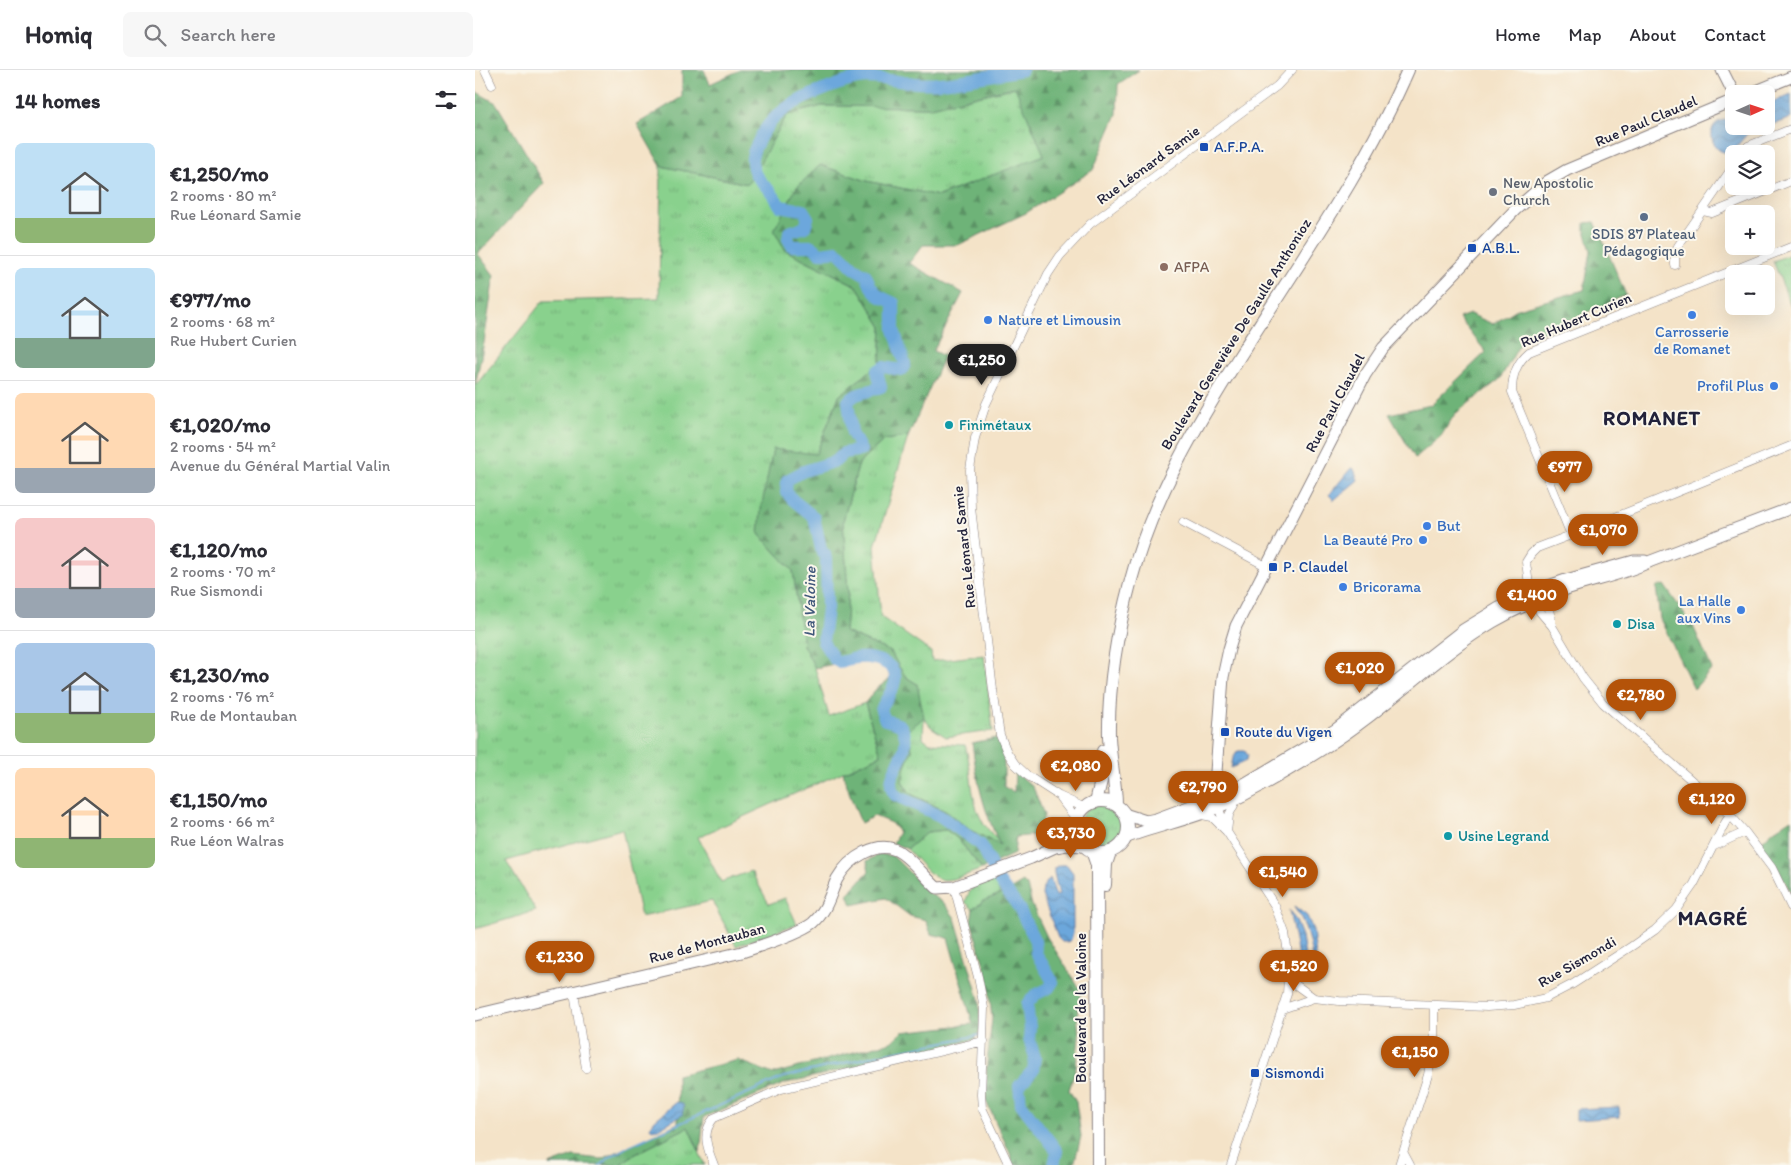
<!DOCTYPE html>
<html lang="en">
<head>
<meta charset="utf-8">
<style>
  :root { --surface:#fff; --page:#f7f7f7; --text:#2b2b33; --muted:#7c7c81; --line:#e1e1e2; --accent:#b45309 }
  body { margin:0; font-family:Itim,sans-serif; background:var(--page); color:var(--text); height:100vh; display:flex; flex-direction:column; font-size:19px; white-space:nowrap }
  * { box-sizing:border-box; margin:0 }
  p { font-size:16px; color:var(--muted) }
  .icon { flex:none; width:28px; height:28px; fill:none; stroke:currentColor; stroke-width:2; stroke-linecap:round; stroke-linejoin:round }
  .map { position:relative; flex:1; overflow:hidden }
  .drawer { display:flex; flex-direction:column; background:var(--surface); width:475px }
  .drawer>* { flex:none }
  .needle { width:32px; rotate:87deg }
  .fabs { position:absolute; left:1250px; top:15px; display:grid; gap:10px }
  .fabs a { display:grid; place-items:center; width:50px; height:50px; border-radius:8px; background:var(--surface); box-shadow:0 5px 20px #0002; font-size:25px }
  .price { position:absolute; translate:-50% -42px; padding:0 11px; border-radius:18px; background:var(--accent); color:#fff; font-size:16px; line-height:32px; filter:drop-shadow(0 1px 2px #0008) }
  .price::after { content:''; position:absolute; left:50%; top:30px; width:15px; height:11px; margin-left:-8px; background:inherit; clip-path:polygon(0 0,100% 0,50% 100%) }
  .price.on { background:#222; color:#fff }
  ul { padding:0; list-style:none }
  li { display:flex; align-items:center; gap:15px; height:125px; padding:0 15px }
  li+li { border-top:1px solid var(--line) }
  li span { display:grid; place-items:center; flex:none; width:140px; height:100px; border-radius:8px; color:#555 }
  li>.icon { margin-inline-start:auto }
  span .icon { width:60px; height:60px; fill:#fffc; stroke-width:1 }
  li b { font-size:21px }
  h2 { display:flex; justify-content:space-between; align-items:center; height:60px; padding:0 15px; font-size:21px }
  header { display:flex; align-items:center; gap:30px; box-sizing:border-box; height:70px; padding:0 25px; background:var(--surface); border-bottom:1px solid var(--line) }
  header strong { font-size:24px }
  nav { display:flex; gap:28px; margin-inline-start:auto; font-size:18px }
  .search { width:350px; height:45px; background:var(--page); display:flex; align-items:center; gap:12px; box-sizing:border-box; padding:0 18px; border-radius:8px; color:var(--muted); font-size:19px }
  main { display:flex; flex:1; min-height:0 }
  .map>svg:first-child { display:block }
</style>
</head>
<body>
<header>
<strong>Homiq</strong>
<div class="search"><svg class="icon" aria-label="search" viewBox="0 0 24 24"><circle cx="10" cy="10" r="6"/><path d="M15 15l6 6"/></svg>Search here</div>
<nav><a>Home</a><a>Map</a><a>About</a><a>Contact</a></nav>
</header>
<main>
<section class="drawer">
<h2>14 homes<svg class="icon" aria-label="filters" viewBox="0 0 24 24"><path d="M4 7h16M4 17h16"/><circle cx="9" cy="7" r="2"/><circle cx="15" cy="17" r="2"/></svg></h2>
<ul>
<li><span style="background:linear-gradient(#bfe0f5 75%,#8fb573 0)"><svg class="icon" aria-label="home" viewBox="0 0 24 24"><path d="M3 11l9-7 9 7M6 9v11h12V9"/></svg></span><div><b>€1,250/mo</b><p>2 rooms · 80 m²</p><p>Rue Léonard Samie</p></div></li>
<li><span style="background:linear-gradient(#bfe0f5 70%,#7fa58c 0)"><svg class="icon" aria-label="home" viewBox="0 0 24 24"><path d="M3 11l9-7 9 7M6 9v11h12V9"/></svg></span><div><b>€977/mo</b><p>2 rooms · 68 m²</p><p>Rue Hubert Curien</p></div></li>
<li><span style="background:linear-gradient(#ffd9b3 75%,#9aa5b1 0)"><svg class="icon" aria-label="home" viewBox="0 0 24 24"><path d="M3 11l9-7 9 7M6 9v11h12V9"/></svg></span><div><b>€1,020/mo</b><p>2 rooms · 54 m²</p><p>Avenue du Général Martial Valin</p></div></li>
<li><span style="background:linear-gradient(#f6c9c9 70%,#9aa5b1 0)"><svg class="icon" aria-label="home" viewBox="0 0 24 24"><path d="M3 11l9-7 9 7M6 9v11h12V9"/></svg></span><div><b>€1,120/mo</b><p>2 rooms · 70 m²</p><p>Rue Sismondi</p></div></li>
<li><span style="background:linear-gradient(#a9c7e8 70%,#8fb573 0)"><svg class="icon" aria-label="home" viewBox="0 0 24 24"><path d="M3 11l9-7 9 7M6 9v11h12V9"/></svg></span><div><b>€1,230/mo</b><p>2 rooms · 76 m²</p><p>Rue de Montauban</p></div></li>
<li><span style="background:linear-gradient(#ffd9b3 70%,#8fb573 0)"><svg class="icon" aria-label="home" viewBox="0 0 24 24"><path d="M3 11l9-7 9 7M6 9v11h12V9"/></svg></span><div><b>€1,150/mo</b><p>2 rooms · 66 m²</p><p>Rue Léon Walras</p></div></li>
</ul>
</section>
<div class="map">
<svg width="1316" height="1095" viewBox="0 0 1316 1095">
  <defs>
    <pattern id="grass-tufts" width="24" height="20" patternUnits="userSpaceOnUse" patternTransform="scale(1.25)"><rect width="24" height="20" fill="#89d18d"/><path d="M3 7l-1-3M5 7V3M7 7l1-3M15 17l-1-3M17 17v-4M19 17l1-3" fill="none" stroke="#76b37b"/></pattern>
    <pattern id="forest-firs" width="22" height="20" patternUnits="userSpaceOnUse" patternTransform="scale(1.25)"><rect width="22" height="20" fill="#6eb378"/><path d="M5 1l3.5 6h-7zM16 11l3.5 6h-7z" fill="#5a9164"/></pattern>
    <pattern id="water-waves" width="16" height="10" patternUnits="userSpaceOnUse" patternTransform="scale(1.25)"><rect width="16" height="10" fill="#6ca7dc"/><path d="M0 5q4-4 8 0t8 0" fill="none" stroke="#5888b4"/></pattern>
  </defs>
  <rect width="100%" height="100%" fill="#fbf7ec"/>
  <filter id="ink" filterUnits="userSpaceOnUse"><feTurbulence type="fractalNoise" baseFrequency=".02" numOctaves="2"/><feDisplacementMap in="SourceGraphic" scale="10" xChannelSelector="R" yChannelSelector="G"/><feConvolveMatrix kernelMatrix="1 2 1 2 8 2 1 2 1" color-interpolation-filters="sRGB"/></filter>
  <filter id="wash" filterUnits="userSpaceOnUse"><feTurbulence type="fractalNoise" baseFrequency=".0096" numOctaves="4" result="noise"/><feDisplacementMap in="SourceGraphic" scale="20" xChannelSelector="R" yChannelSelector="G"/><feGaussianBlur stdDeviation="1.12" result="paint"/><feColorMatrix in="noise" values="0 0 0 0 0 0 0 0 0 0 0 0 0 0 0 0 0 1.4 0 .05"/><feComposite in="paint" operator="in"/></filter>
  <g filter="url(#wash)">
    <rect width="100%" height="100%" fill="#f4e3c8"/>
    <!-- grass -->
    <path fill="url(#grass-tufts)" stroke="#567a64" d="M541 17 570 86 463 126 392 111 345 95 310 180 382 216 407 257 405 293 364 326 341 384 284 464 318 501 328 575 340 598 354 646 390 633 406 685 223 767 246 812 276 801 294 834 310 828 322 854 261 876 237 831 166 847 147 759 31 791 61 841 0 859V316L68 231 184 228 186 96 272 114 312 45 347 36 456 37Z
      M1316 184V236L1298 191Z
      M433 367 400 476 406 547 456 582 457 591 509 585 518 661 471 667 456 657 449 648 448 668 455 673 490 675C498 700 494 731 509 754 514 761 521 768 526 775L495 760 472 742 436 724 427 711 430 696 437 680 434 660 442 614 431 607 424 597 416 582 370 562 373 523 368 451 384 393 409 370Z
      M604 757a22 22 0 1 1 44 0a22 22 0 1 1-44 0Z
      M471 760 482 768 507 799C460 817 465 814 432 779L452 762Z
      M519 808 525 824 508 831 498 839 490 832 497 817Z
      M213 1057 230 1095H144L157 1086Z"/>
    <!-- forest -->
    <path fill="url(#forest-firs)" stroke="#486a5a" d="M207 0H229L235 14 265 0H664L643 14 642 44 618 100 551 143 483 175H448L434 193 488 223 458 281 469 286 433 367 409 370 384 393 368 451 373 523 370 562 416 582 424 597 431 607 442 614 449 647 434 660 437 680 430 696 427 711 436 724 472 742 495 760 525 775C508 739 502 712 497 673L521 668 529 685V717L539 722 540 701 558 717 569 745 563 765 541 767 539 784 507 799 482 768 471 760 452 762 432 779 418 773 424 762 416 753 399 746 386 753 376 728 368 702 406 685 390 633 401 619 415 609 413 599 403 585 340 598 328 575 318 501 284 464 286 439 298 379 341 384 364 326 405 293 407 257 382 216 310 180 299 160 321 118 345 95 392 111 464 126 569 85 540 17 456 37 347 36 312 45 273 114 186 96 162 54 207 27Z
      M0 21 21 33 69 113 3 184 19 205 9 273 0 316Z
      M1120 152 1151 225 1046 272 1025 309 980 344 966 366 940 388 914 344 956 335 1011 282 984 248 995 244 1018 254 1042 239 1109 220 1116 181 1110 160V153Z
      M1189 515 1218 556 1237 599 1219 619 1185 549 1181 517Z
      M1316 749V824L1304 800 1285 773 1299 760Z
      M405 784 418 786 457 825 469 833 480 848 504 929 505 960 499 970 311 1013 229 1047 225 1082 213 1057 157 1086 144 1095H74L98 1086 127 1089 203 1053 202 1005 263 990 298 1004 416 972 427 962 498 954 473 868 456 864 451 850 435 846 411 828 377 835 373 824 394 801 392 791Z
      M548 812 552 816 557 835 572 867 606 921 602 945 604 966 601 997 594 1020 601 1032 606 1066 599 1095H538L535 1083 511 1031 512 992 517 949 513 908 496 851 498 839 508 831 533 821Z"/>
    <!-- water -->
    <path fill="url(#water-waves)" stroke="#47648c" d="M1316 24V48L1272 64 1261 77 1252 83C1251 83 1245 81 1244 80 1236 74 1233 58 1243 52 1247 50 1254 49 1259 49V56H1291V35Z
      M876 398 879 399 883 410 859 430 854 425Z
      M763 681H770L773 686 771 691 756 698 758 688Z
      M585 795H592L598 803V863L596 870 592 872H587L583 868 567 825 568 817 575 808 581 826 584 825 579 803V798Z
      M819 836 832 846 838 860 843 905 841 911 837 914 831 912 827 907 814 840 821 851 827 866 833 908 836 907C841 895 833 863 827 850 825 845 821 842 819 836Z
      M202 1032 207 1033 209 1037 207 1045 183 1059 177 1060 175 1057 180 1050Z
      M1144 1037 1145 1047 1101 1050V1039Z"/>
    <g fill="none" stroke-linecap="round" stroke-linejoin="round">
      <!-- stream -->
      <path stroke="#6ca7dc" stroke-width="2" d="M125 1095 135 1087 154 1076 309 1007 412 983 505 965"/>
      <!-- river -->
      <path stroke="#6ca7dc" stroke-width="12" d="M547 0C519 5 492 11 464 13 439 16 416 8 391 8 378 9 363 14 351 19 321 30 295 43 282 74 279 80 276 86 277 92 278 106 286 111 295 121 299 125 302 131 305 136L328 140 333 148 330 157 314 162 313 169 317 176H337L345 183 362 181 379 198 391 205 396 217 404 226 419 233V260L430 294 427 300 408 297 402 301 406 317 381 325 373 331 377 363 386 380 369 383 361 391 329 401 312 410 311 422 318 430 339 447 347 483 350 484 351 489 352 538 348 572 359 589 363 592C370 592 376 588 383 588 398 587 427 593 419 615 416 624 409 631 406 640L410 650C414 651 421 653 425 655 428 658 429 662 430 666 434 689 406 707 420 725L465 746 506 775 524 811 544 838 560 871 561 883 578 912 574 918 560 925 552 934 555 957 554 969 560 987 558 1000 544 1016 546 1034 582 1081 579 1095"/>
    </g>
  </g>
  <g filter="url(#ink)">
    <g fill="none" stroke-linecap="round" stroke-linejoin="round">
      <defs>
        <path id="street" d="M10 0 17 15
          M1267 84 1273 76 1316 59
          M1228 141 1237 143 1316 111
          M1316 177 1054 282C1041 293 1037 306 1037 322L1096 465 1316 376
          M1200 195V184L1203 176 1259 95
          M708 452 791 496
          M1096 465 1062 478 1056 484 1051 492 1055 523 1065 542 1077 556 1108 608 1128 633 1223 716 1255 745 1270 762 1297 798 1316 837
          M1065 525 1074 539 1077 555
          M585 728 598 745 602 748
          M742 734 751 758
          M610 738 584 726 553 706 540 694 532 682 525 665 518 620 496 438 495 400 500 368 511 334 573 204 585 186 615 154 802 16 817 0
          M727 745 737 747 752 762 800 836 810 863 814 891 812 924 756 1095
          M752 762 754 745 762 729
          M1239 776 1270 762
          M479 817 503 907 509 938 506 1025 507 1038 534 1095
          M814 910 839 928 864 931 1012 937 1039 935 1071 928 1098 914 1157 876 1180 860 1201 840 1219 814 1250 753 1255 745
          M99 923 111 998
          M807 939 839 928
          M928 1082 935 1095
          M239 1095C232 1078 226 1063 239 1048L306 1019 509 971
          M924 1095 953 1005 959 967V935"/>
        <path id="secondary" d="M1247 0 1259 24
          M1274 24 1316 7
          M739 729 748 607 754 579 761 556 890 305 908 278 1041 139 1073 111 1092 100 1259 30
          M649 744 671 751 681 749 759 720 860 660 988 560 1024 538 1062 520 1091 510 1159 491H1170
          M650 768C681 756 714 750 744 737 780 721 816 699 849 678 909 641 958 588 1018 552 1042 538 1068 527 1094 518 1122 509 1150 504 1176 491L1316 438
          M582 776 601 759
          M0 945 267 882C285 876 324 864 338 853 352 841 355 824 362 809 373 789 404 767 426 783 439 792 450 807 462 818L479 817 556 788 580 777 592 775 609 776"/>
        <path id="primary" d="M601 757a26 26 0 1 1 52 0a26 26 0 1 1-52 0Z
          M621 732 628 702V681
          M641 735C641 712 635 690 634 667 633 616 643 558 656 510 678 427 721 355 766 284 824 192 890 100 933 0
          M617 781 622 795 623 1095
          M630 815 631 794 635 782"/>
      </defs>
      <!-- street casing -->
      <use href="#street" stroke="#8b8282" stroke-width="9"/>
      <!-- secondary casing -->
      <use href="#secondary" stroke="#8b8282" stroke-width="13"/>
      <!-- primary casing -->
      <use href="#primary" stroke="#8b8282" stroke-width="14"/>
      <!-- street -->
      <use href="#street" stroke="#fff" stroke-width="8"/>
      <!-- secondary -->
      <use href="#secondary" stroke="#fff" stroke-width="11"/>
      <!-- primary -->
      <use href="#primary" stroke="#fff" stroke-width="12"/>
    </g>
  </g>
  <!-- markers -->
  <g fill="#1a4fb4" stroke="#fbf7ec" stroke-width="2">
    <rect x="724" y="72" width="10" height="10" rx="2.5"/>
    <rect x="992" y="173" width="10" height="10" rx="2.5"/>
    <rect x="793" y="492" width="10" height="10" rx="2.5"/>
    <rect x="745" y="657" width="10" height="10" rx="2.5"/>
    <rect x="775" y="998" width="10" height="10" rx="2.5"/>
  </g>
  <circle fill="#6b7280" stroke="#fbf7ec" stroke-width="2" cx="1018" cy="122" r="5"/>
  <circle fill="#5c6f8a" stroke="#fbf7ec" stroke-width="2" cx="1169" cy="147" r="5"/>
  <circle fill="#8d6e63" stroke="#fbf7ec" stroke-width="2" cx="689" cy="197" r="5"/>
  <g fill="#3f7fe0" stroke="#fbf7ec" stroke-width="2">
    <circle cx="1217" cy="245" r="5"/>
    <circle cx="513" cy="250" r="5"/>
    <circle cx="1299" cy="316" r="5"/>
    <circle cx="952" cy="456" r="5"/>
    <circle cx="948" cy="470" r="5"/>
    <circle cx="868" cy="517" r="5"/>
    <circle cx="1266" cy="540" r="5"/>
  </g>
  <g fill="#0f9aa8" stroke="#fbf7ec" stroke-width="2">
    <circle cx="474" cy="355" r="5"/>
    <circle cx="1142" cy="554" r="5"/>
    <circle cx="973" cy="766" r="5"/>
  </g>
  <g text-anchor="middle" stroke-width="4" stroke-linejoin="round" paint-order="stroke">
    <!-- street labels -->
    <g font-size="15" fill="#22223b" stroke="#fbf7ec">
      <text transform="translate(1171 51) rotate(-23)" y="5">Rue Paul Claudel</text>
      <text transform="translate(673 95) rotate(-36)" y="5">Rue Léonard Samie</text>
      <text transform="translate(1101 250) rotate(-23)" y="5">Rue Hubert Curien</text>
      <text transform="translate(761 264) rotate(-58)" y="5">Boulevard Geneviève De Gaulle Anthonioz</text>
      <text transform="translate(860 333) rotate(-62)" y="5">Rue Paul Claudel</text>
      <text transform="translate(489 477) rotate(-96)" y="5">Rue Léonard Samie</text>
      <text transform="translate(232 873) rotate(-15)" y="5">Rue de Montauban</text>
      <text transform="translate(1102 892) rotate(-30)" y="5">Rue Sismondi</text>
      <text transform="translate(606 938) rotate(-90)" y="5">Boulevard de la Valoine</text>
    </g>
    <!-- transit labels -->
    <g font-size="15" fill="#164399" stroke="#fbf7ec" text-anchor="start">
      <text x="739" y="82">A.F.P.A.</text>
      <text x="1007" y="183">A.B.L.</text>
      <text x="808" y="502">P. Claudel</text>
      <text x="760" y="667">Route du Vigen</text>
      <text x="790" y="1008">Sismondi</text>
    </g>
    <!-- worship labels -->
    <g font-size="15" fill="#5b616d" stroke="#fbf7ec" text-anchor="start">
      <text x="1028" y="118">New Apostolic<tspan x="1028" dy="17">Church</tspan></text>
    </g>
    <!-- service labels -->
    <g font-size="15" fill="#4e5e75" stroke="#fbf7ec">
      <text x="1169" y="169">SDIS 87 Plateau<tspan x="1169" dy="17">Pédagogique</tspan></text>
    </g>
    <!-- education labels -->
    <g font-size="15" fill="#785e54" stroke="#fbf7ec" text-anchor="start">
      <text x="699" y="202">AFPA</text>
    </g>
    <!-- shop labels -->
    <g font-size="15" fill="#366cbe" stroke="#fbf7ec" text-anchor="start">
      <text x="523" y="255">Nature et Limousin</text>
      <text x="1217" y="267" text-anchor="middle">Carrosserie<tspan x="1217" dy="17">de Romanet</tspan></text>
      <text x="1289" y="321" text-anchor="end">Profil Plus</text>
      <text x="962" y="461">But</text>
      <text x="938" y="475" text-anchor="end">La Beauté Pro</text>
      <text x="878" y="522">Bricorama</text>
      <text x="1256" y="536" text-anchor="end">La Halle<tspan x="1256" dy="17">aux Vins</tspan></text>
    </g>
    <!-- culture labels -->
    <g font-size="15" fill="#0d838f" stroke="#fbf7ec" text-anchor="start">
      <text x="484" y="360">Finimétaux</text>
      <text x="1152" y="559">Disa</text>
      <text x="983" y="771">Usine Legrand</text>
    </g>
    <!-- water labels -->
    <g font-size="16" font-style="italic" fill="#40577b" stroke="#fbf7ec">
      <text transform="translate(334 532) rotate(-89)" y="6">La Valoine</text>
    </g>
    <!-- district labels -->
    <g font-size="20" font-weight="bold" letter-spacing="1" fill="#22223b" stroke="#fbf7ec">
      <text x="1177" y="355">ROMANET</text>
      <text x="1238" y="855">MAGRÉ</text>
    </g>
  </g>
</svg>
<div class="fabs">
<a><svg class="needle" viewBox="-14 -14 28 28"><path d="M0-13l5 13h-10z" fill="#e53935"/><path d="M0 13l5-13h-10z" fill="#7c7c81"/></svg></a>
<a><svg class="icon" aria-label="layers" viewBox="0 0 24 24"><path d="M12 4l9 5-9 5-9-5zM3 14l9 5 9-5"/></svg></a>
<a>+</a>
<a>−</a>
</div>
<b class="price on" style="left:507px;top:316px">€1,250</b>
<b class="price" style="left:1090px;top:423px">€977</b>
<b class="price" style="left:1128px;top:486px">€1,070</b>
<b class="price" style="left:1057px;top:551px">€1,400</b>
<b class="price" style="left:885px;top:624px">€1,020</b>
<b class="price" style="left:1166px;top:651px">€2,780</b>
<b class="price" style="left:601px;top:722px">€2,080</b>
<b class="price" style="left:728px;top:743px">€2,790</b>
<b class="price" style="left:1237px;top:755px">€1,120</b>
<b class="price" style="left:596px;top:789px">€3,730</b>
<b class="price" style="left:808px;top:828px">€1,540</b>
<b class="price" style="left:85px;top:913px">€1,230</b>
<b class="price" style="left:819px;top:922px">€1,520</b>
<b class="price" style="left:940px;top:1008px">€1,150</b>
</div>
</main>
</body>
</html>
